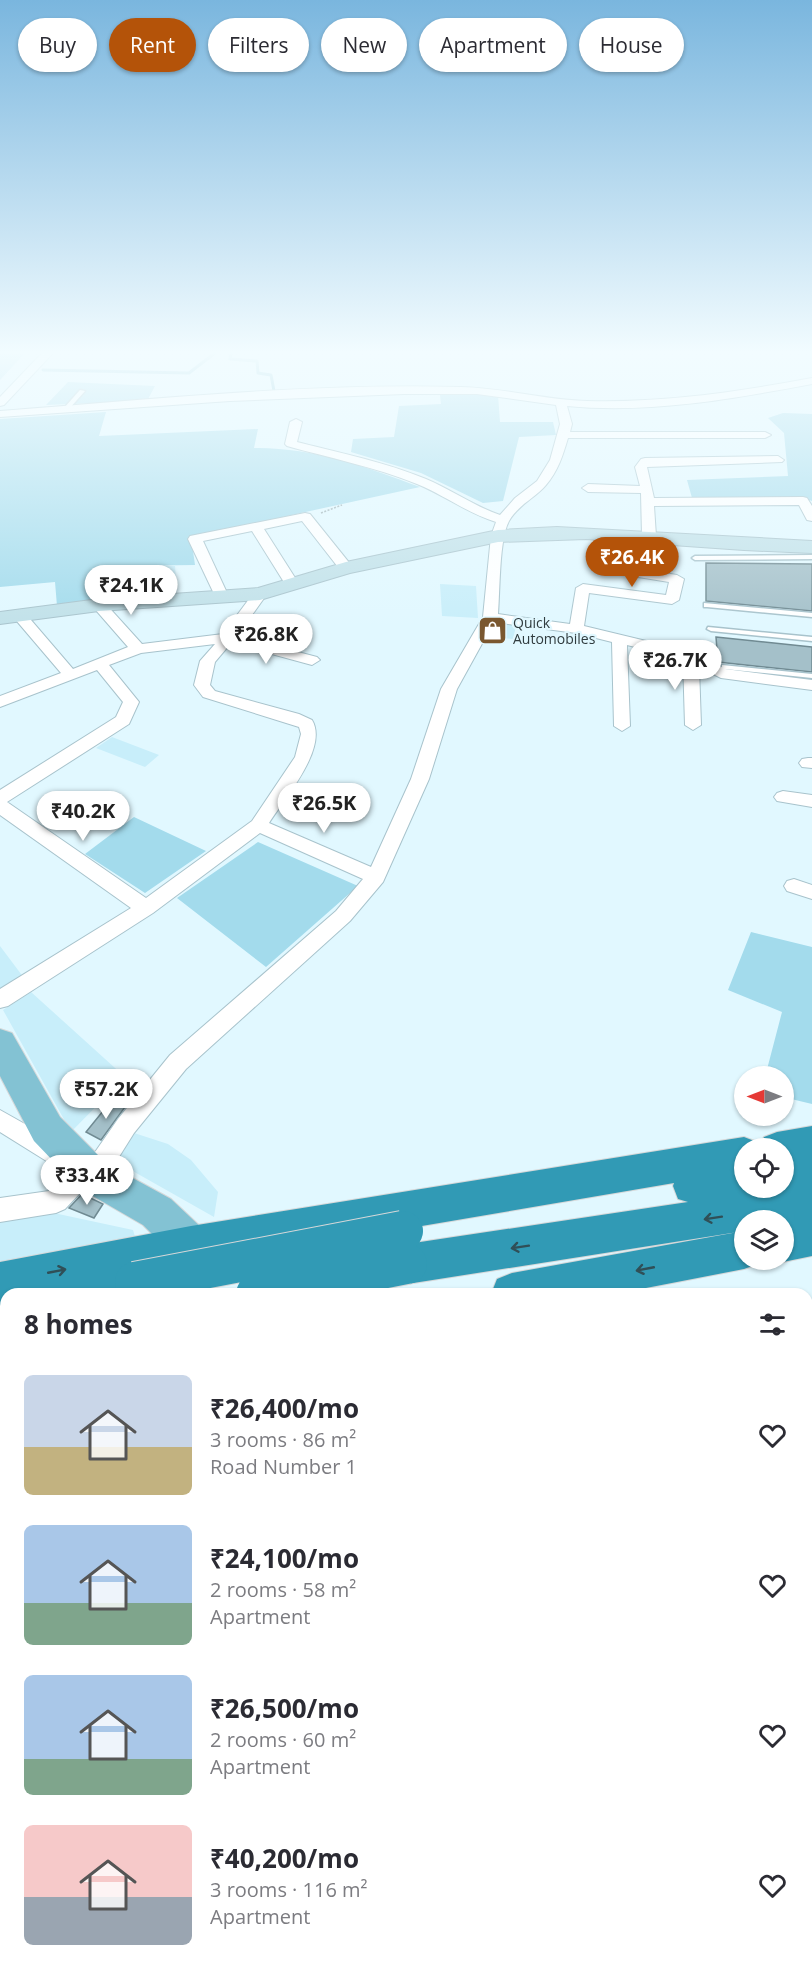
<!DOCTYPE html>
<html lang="en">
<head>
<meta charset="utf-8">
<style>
  :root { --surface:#fff; --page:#f2f2f3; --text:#2b2b33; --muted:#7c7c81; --accent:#b45309 }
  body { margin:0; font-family:"Open Sans",sans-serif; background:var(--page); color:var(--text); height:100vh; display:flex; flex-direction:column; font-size:22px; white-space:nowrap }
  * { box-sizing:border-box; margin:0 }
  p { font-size:20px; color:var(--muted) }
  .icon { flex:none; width:33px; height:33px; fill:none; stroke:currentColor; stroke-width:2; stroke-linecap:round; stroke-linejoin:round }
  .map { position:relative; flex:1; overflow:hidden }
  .drawer { position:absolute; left:0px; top:1288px; width:813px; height:686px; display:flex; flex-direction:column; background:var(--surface); border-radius:18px 18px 0 0; box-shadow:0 2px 4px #0004 }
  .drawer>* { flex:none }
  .guide { position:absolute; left:18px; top:18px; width:777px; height:54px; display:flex; gap:12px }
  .needle { width:39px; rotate:270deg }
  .buttons { position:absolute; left:734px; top:1066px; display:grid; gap:12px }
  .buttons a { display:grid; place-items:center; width:60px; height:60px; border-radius:50%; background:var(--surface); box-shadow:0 2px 4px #0004; font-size:30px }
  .price { position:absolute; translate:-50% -51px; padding:0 14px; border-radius:21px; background:#fff; color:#222; font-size:20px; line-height:39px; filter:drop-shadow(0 2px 3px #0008) }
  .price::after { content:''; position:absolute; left:50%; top:36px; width:18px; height:14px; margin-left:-9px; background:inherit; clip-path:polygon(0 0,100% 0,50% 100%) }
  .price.selected { background:var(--accent); color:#fff }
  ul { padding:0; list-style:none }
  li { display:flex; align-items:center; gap:18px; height:150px; padding:0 24px }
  li span { display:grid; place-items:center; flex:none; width:168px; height:120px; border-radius:9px; color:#555 }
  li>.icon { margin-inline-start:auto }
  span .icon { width:72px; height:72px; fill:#fffc; stroke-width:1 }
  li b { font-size:26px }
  h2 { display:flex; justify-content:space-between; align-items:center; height:72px; padding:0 24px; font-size:26px }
  .pill { padding:0 21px; border-radius:27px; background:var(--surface); box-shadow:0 2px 4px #0004; font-size:21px; line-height:54px }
  .pill.selected { background:var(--accent); color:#fff }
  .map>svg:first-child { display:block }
</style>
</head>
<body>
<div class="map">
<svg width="812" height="1973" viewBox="0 0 812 1973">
  <rect width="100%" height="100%" fill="#e1f8ff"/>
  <!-- built -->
  <path fill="#c8eefa" d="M117 566H175L177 592 117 599Z
    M440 584 476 586 478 618 442 616Z
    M492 621 516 626 513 639 485 636Z
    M112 737 159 755 145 767 96 748Z
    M0 946 24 978 0 990Z
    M31 992 125 1077 71 1132 3 1010Z
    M131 1132 168 1144 191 1160 218 1192 214 1217 115 1161Z
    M49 1212 133 1230 137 1243 0 1274V1221Z
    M807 1391 812 1393V1484L807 1482Z
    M807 1548 812 1550V1681L807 1679Z"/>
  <!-- green -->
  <path fill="#a3dbec" d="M0 353H25L0 380Z
    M68 382 155 386 147 401 46 405Z
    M440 395H498L500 422H553L556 435 519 437 503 501 483 503 421 473 351 452 353 439 394 437 399 406 441 404Z
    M106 412 99 436 258 429 254 448C311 447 367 467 420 487L191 537 195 565 117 566V599L57 606 55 582 0 587V419Z
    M783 413 812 414V501L803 498H692L687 480 788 476 784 433 768 418Z
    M134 817 206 851 145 893 85 854Z
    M258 842 358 886 266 967 177 898Z
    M751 932 812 947V1104L783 1097V1077H765L782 1012 728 990Z
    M0 1492 6 1494V1608L0 1615Z"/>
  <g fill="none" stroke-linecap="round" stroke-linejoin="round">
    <!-- stream -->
    <path stroke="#75b9ce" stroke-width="3" d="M231 353 230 359 257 361 258 373 271 375 274 391
      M43 370 189 373 215 353"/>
  </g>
  <!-- building -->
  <path fill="#a4c0c9" stroke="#708a92" stroke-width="1.5" d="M706 563 812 564V611L706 601Z
    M163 569 164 589 124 593V572Z
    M716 637 812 647V672L718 662Z
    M112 1100 125 1107 101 1140 86 1132Z
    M82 1194 103 1204 94 1218 69 1208Z"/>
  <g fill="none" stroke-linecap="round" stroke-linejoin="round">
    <defs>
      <path id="lane" d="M80 390 85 391 68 410H64V408Z
        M812 555V559L695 560 692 558 695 556Z
        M704 603 812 613V617L707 607H704Z
        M708 627 812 637V641L711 631 707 629Z
        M722 665 812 674V678L725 669H722Z"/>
      <path id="street" d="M42 353H53L4 405 0 406V397Z
        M812 378V384C732 399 649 414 567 406L572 424 570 432H765L771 435 765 438H568C563 455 558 471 546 485 535 498 518 505 509 521 499 539 500 591 498 614L570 624 576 588 583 584 666 595 669 582 601 571 599 568 601 565 606 564 677 575 684 579 679 600 672 604 589 593 584 626 696 653 725 669 812 680V690L721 678 699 667 701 725 693 730 685 725 683 659 627 645 630 726 622 731 614 726 612 642 576 633 494 622 457 689 429 779 383 882 350 921 186 1069 134 1133 102 1184 81 1192 65 1209 56 1213 0 1222V1198L49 1191 63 1176 84 1168 118 1119 170 1055 336 911 363 879 260 833 153 913 8 1006 0 1008V989L131 908 0 815V790L116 717 123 702 97 670 0 707V696L61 673 15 619 13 616 15 613H25L73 669 128 647 94 608 92 605 94 602H104L142 644 223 634 255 591H265L267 594 237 636 317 657 320 660 312 665 231 643 215 662 210 685 215 691 299 714 312 720C329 748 284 799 269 823L371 867 411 779 441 689 483 617 491 536 496 522C467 513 444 495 417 484 375 467 330 458 287 446L285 444 290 422 296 419 302 422 297 442C340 453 385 462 426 479 452 490 474 506 500 515L515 498 537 481 550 460 560 424 556 405 477 394H404L230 401 0 417V411C153 399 308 383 461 387 504 388 545 400 587 401 663 403 738 392 812 378ZM215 644 200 661 194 685 203 697 299 727 301 734 295 757 252 821 146 898 7 802 129 724 139 702 109 665 141 653Z
        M778 456 784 460 782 462 647 467 654 498 803 497 807 498 812 506V521L807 520 799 505 654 506 656 536 649 540 642 536 641 493 588 492 582 488 588 484 640 486 635 467 641 459 645 458Z
        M305 513 310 514 351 565 353 568 351 571H341L302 521 264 529 299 584 292 588 287 587 252 531 203 541 228 595 221 599 216 598 188 539 190 536Z
        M808 758H812V768L802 767 799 763 802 759Z
        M783 791 812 795V807L777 801 774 797 777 793Z
        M794 879 812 885V899L787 891 784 886 787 881Z
        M0 1110 64 1146 68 1154 64 1162 56 1165 48 1162 0 1132Z
        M807 1800 812 1802V1838L807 1836Z
        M807 1965 808 1973H770V1968H807Z
        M44 1968H82L81 1973H43Z"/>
      <path id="secondary" d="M557 527 812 541V553L744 550 586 539 498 542 350 573 260 600 99 611 0 624V612L99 599 258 588 346 562 498 530Z"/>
      <path id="primary" d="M0 1029 12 1033 60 1117 107 1164 171 1199 205 1231 211 1245 205 1259 191 1264 177 1259 143 1225 79 1188 34 1141 0 1076Z
        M807 1479 812 1481V1529L807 1527Z"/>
      <path id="highway" d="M812 1126V1256L783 1262 778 1260H783V1221H744V1260H760L758 1264 744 1269 615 1294H491L497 1279 512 1273 738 1232 407 1284 393 1278 387 1264 393 1250 407 1244 688 1202 678 1199 673 1186 674 1183 151 1272 156 1282 150 1294H49L50 1292 6 1294V1366L0 1367V1262L191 1226 744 1137 757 1142 759 1147 764 1137 777 1132ZM744 1149H783V1188L750 1193 759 1188H744Z
        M6 1373V1417L0 1419V1375Z"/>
    </defs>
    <!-- lane casing -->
    <use href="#lane" stroke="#a8c3cc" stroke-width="3"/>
    <!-- street casing -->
    <use href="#street" stroke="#a8c3cc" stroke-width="2"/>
    <!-- secondary casing -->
    <use href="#secondary" stroke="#a8c3cc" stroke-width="2"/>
    <!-- primary casing -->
    <use href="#primary" stroke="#d6d8d9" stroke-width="2"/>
    <!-- highway casing -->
    <use href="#highway" stroke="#d6d8d9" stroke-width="2"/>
    <!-- path -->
    <path stroke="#9db0b5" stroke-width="1.5" stroke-dasharray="2 1.5" stroke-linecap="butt" d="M321 513 342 505"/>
    <!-- lane -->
    <use href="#lane" fill="#fff" fill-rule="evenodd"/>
    <!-- street -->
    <use href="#street" fill="#fff" fill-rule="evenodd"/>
    <!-- secondary -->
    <use href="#secondary" fill="#c1e1e9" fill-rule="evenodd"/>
    <!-- primary -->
    <use href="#primary" fill="#83c2d3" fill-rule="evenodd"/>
    <!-- highway -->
    <use href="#highway" fill="#319ab5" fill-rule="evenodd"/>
    <defs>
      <path id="highway-bridge" d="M135 1282 403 1231
        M256 1294 407 1264"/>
    </defs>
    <!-- highway-bridge casing -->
    <use href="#highway-bridge" stroke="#d6d8d9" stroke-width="42" stroke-linecap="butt"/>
    <!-- highway-bridge -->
    <use href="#highway-bridge" stroke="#319ab5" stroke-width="40"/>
  </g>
  <!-- one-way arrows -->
  <defs><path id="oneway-shaft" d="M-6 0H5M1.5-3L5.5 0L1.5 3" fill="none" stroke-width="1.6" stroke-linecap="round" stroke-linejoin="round" transform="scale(1.5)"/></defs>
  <g stroke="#304f57">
    <use href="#oneway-shaft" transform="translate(713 1218) rotate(171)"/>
    <use href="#oneway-shaft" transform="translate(520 1247) rotate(171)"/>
    <use href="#oneway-shaft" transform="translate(645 1269) rotate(169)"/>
    <use href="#oneway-shaft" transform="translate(57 1271) rotate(-11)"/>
  </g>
  <!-- sky -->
  <linearGradient id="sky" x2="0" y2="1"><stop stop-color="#7ab6de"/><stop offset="0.56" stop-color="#f2fcff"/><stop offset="1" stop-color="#f2fcff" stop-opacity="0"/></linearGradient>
  <rect width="812" height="629" fill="url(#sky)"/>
  <!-- icons -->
  <defs>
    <symbol id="shop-square" viewBox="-11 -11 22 22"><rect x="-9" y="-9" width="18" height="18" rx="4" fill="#7a572f" stroke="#e1f8ff"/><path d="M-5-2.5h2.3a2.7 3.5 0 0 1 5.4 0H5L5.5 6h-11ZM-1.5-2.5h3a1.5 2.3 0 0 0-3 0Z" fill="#fff"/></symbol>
  </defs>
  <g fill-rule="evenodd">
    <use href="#shop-square" x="476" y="614" width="33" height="33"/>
  </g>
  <g text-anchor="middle" stroke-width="4.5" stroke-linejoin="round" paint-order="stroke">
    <!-- far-poi labels -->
    <g font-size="14" fill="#303c3f" stroke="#e1f8ff" text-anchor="start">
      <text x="513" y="628">Quick<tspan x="513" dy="16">Automobiles</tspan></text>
    </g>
  </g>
</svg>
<div class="buttons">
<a><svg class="needle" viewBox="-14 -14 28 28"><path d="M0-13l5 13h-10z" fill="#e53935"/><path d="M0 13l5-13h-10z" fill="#7c7c81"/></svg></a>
<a><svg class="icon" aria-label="locate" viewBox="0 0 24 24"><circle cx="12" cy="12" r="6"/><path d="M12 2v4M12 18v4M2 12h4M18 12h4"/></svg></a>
<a><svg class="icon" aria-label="layers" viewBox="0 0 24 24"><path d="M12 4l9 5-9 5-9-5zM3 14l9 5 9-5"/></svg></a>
</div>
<b class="price selected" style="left:632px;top:588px">₹26.4K</b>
<b class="price" style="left:131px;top:616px">₹24.1K</b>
<b class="price" style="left:266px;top:665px">₹26.8K</b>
<b class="price" style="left:675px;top:691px">₹26.7K</b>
<b class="price" style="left:324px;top:834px">₹26.5K</b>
<b class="price" style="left:83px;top:842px">₹40.2K</b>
<b class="price" style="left:106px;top:1120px">₹57.2K</b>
<b class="price" style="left:87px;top:1206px">₹33.4K</b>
<div class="guide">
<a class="pill">Buy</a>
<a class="pill selected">Rent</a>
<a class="pill">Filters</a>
<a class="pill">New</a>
<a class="pill">Apartment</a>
<a class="pill">House</a>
</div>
<section class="drawer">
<h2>8 homes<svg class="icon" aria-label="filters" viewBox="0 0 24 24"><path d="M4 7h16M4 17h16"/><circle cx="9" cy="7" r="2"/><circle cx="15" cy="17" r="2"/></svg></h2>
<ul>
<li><span style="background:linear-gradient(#c9d6e8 60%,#c2b280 0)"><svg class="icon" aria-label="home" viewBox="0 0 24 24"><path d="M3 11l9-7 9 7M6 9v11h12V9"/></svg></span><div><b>₹26,400/mo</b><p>3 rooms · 86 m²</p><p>Road Number 1</p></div><svg class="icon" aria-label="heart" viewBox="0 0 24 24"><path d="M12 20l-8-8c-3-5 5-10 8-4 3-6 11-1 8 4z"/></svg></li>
<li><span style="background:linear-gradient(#a9c7e8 65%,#7fa58c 0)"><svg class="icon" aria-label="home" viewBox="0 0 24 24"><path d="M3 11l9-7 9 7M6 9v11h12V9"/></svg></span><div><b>₹24,100/mo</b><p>2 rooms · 58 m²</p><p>Apartment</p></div><svg class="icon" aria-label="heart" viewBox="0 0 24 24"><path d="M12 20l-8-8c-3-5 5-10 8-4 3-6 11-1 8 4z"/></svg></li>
<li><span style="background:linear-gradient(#a9c7e8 70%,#7fa58c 0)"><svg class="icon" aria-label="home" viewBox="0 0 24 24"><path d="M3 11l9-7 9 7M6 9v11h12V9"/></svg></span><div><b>₹26,500/mo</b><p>2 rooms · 60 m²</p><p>Apartment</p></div><svg class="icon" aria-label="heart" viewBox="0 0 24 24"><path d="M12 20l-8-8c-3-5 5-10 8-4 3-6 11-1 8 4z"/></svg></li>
<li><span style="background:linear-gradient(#f6c9c9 60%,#9aa5b1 0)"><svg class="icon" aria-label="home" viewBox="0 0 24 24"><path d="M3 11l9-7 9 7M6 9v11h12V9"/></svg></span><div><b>₹40,200/mo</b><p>3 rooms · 116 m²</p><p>Apartment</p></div><svg class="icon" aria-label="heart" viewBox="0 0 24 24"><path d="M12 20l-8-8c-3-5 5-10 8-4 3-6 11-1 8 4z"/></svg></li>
</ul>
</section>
</div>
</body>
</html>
